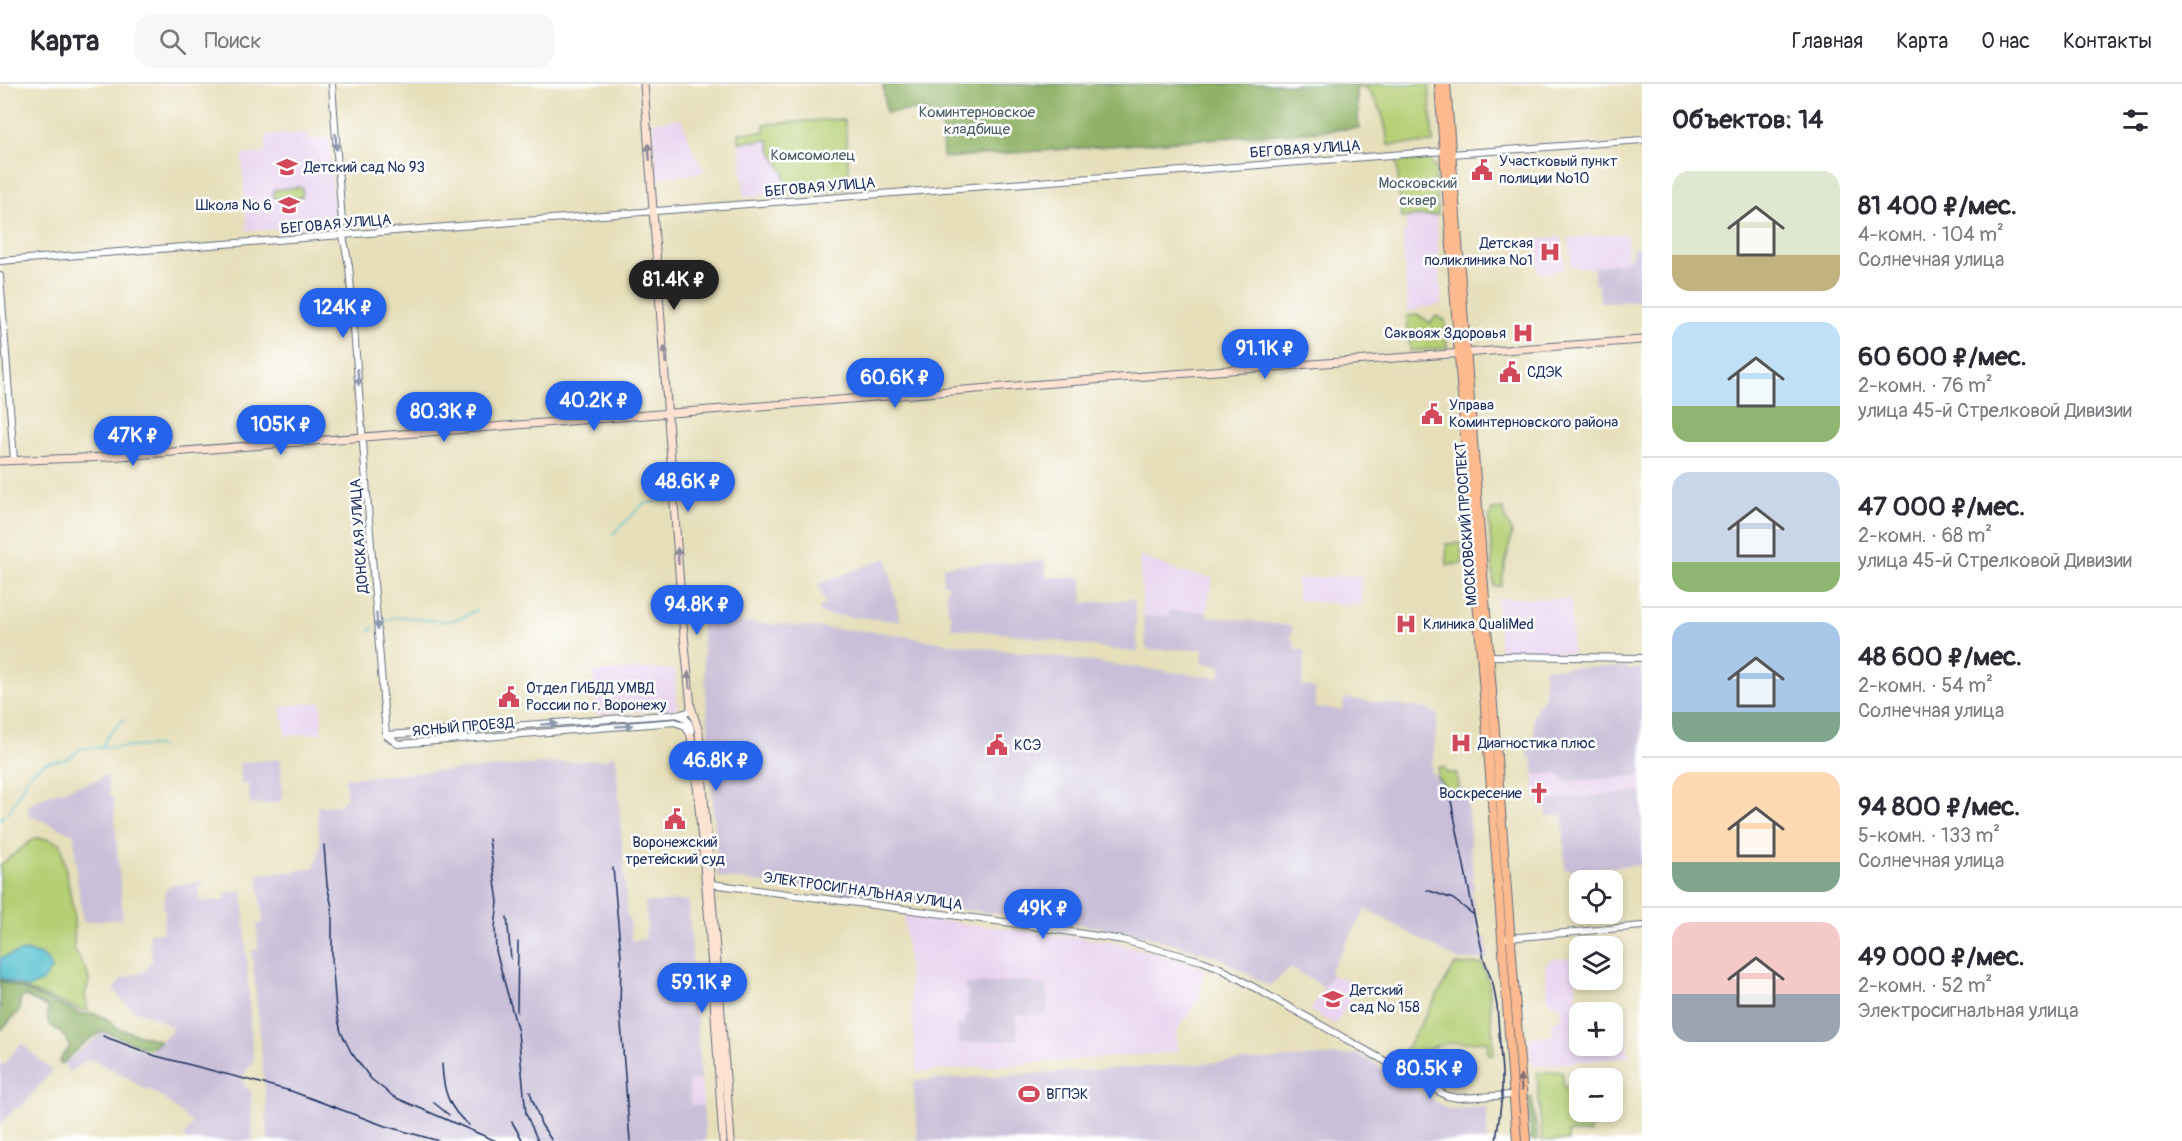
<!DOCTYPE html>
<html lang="ru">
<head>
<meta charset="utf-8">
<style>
  :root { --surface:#fff; --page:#f7f7f7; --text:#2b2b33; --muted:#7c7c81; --line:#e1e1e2; --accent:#2563eb }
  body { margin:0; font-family:Pangolin,sans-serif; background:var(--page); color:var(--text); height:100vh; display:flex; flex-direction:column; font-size:22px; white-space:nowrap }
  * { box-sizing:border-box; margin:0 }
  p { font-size:20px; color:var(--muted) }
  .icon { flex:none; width:33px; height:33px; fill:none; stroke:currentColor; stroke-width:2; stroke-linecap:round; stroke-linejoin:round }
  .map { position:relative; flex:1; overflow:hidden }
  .sheet { display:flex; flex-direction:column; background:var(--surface); width:540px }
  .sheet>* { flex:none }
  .fabs { position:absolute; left:1569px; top:786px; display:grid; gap:12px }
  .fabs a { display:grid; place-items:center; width:54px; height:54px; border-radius:12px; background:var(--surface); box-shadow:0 3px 9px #0003; font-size:30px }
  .price { position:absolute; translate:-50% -51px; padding:0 14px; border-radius:21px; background:var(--accent); color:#fff; font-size:20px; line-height:39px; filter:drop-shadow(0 2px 3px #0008) }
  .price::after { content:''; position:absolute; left:50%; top:36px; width:18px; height:14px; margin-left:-9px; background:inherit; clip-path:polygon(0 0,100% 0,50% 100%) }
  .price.on { background:#222; color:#fff }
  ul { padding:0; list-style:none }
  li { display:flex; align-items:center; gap:18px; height:150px; padding:0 30px }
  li+li { border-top:2px solid var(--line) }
  li span { display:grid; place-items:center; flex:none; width:168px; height:120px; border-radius:18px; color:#555 }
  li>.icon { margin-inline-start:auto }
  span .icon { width:72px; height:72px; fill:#fffc; stroke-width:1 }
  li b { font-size:26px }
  h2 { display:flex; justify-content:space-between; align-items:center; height:72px; padding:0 30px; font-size:26px }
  header { display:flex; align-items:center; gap:36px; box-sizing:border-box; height:84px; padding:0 30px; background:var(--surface); border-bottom:2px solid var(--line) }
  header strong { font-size:28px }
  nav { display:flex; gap:33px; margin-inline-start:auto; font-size:21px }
  .search { width:420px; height:54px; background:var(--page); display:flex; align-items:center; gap:15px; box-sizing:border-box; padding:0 21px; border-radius:18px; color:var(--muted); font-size:22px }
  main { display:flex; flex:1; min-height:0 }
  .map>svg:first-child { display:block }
</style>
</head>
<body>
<header>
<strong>Карта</strong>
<div class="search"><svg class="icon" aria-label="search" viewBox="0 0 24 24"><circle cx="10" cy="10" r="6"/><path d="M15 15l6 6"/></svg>Поиск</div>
<nav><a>Главная</a><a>Карта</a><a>О нас</a><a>Контакты</a></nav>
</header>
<main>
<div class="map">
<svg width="1642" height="1057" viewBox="0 0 1642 1057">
  <rect width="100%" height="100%" fill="#fff"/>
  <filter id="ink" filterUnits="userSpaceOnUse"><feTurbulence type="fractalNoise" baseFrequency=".0167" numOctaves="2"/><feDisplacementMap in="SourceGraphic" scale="12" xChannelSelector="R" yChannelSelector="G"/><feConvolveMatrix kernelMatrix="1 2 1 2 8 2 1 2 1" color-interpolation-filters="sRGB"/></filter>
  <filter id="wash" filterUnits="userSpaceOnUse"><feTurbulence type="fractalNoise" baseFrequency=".008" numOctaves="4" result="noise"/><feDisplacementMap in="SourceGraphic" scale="24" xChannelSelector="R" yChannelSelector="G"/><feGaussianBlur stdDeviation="1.35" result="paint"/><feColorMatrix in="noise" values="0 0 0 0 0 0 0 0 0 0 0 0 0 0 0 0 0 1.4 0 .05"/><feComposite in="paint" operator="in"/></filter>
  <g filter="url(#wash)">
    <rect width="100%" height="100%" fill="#e6dfba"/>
    <!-- built -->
    <path fill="#e8d2ef" d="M681 35 693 67 705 88 657 94 653 37Z
      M840 35 845 37 850 103 846 105 744 113 739 49 764 48V40Z
      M308 49 309 55 329 54 335 141 247 147 242 71 264 69 266 67V51Z
      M1436 131 1442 220 1408 227 1402 148H1407L1406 134Z
      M1610 150 1627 151 1628 174 1625 179 1586 184 1571 183 1569 154Z
      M1561 153 1565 185 1556 186V188L1538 189V155Z
      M1139 472 1182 488 1213 494 1206 528 1170 527V532L1143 533Z
      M1358 491H1362L1361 522 1298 516 1297 495Z
      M1497 514 1569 515 1571 517 1572 569 1500 568Z
      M639 585 675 586 677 625 595 630 593 588Z
      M321 618 322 648 286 652 281 623Z
      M1557 689 1567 697 1642 692V708L1550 716V719L1541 720V718H1535L1534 691Z
      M904 832 1113 858 1148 867 1201 883 1204 885 1200 913 1176 948 1177 968 917 988Z
      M1575 874 1577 926 1605 923V928H1580V962H1612V928H1608L1622 927 1629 973 1537 982 1530 977 1529 953 1553 951 1552 939 1562 934 1561 923 1548 916 1545 882 1551 875Z
      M1331 891 1336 894 1337 892 1358 900 1336 941 1310 927Z
      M701 995 703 1021H690L689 997Z"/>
    <!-- industrial -->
    <path fill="#c9bfd8" d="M1633 163H1642V217L1600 218 1598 200H1594V183L1624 179 1627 174H1631Z
      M887 474 900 537 820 530 819 523 826 521 818 500Z
      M1045 477 1046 493H1082L1083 519 1134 515 1138 569 1011 550 951 544V529L948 528 946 506 948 505V501L943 500V482Z
      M1169 527 1206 528 1207 534 1209 532 1292 542 1291 556 1295 558V565L1305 566 1302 602 1315 604V624L1342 626 1345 614 1428 625 1438 631 1431 689 1435 691 1449 707H1458L1464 704 1466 714H1467L1474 807 1471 808 1481 854 1486 853 1488 875 1458 876 1366 825 1329 888 1331 891 1324 903 1291 884 1269 902 1216 872 1127 847 718 793 701 535 879 548 946 559 1219 594 1222 582 1202 579 1203 565 1149 566 1146 564 1143 533 1169 532Z
      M1627 583V585H1642V692L1567 697 1557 689 1534 691 1533 674H1528L1527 662 1535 661 1533 634 1538 621 1545 613 1544 584Z
      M610 672H616L627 833H629L631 856 646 855 645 846H648L645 819 688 816 701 995 689 997 690 1021H703L706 1057H268L265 1007 252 866H258L257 840H263L258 790 293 788 315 783 320 761 317 722 341 721 343 716 347 715 345 694 610 675Z
      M281 675 282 712 279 718 250 721 248 700H241L240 679Z
      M107 691 110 713H113L123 835 83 838 77 794 74 750 30 732 28 729V722L46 712 75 702 100 696 101 692Z
      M1642 708V781L1565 786 1563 731 1547 732V726L1541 723V720L1550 719V716Z
      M201 798 202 802 199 803 200 818 226 816V809L243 806 252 969 254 970 252 980 246 986 243 996 244 1001 251 1007 253 1057H188L184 1053 192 1039 159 1011 140 1002 124 991 90 975 69 988 64 980 102 949 149 968 171 947 172 943 160 936 132 925 121 915 114 905 122 894 144 888 153 874 150 865 149 849 163 848 165 827 163 823 166 805 172 801Z
      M1023 897 1047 902 1048 931H1016L1018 956 958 959 957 941H965L964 930H968L967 906H965V901Z
      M21 959 52 987 21 1024 16 1023 0 1041V979L3 981Z
      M1358 970 1448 1025 1487 1023V1057H918L913 997Z"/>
    <!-- green -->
    <path fill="#b6cf74" stroke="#687f69" stroke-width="1.5" d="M1358 0H1429L1433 59 1388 61C1385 34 1382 25 1366 3L1359 4Z
      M840 35 845 37 850 103 846 105 786 110 784 89 770 64 769 56 739 58V49L764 48V40Z
      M1428 75 1435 83 1438 131 1401 134 1397 76Z
      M297 103 302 104 303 108 302 112C295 116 282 117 275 114L273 111 274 106Z
      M1418 231 1431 239 1436 232 1445 236 1447 264 1410 267 1407 232Z
      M1503 425 1504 432 1512 448 1501 502H1494L1489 435 1492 426Z
      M1461 459 1462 480 1447 481 1446 460Z
      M1439 683H1444L1446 689H1457L1458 707H1449L1437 693Z
      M35 754 49 755 61 760 74 830V865L87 888 89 897 85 911 88 926H81L0 896V781Z
      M1482 880 1489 898 1494 971 1488 970 1487 957C1461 959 1424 955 1409 982L1399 977 1455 881Z
      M1562 987 1564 1004 1579 1000 1580 1028H1584L1585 1032H1589L1591 1049H1568V1057H1542L1537 989Z"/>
    <!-- forest -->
    <path fill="#90b266" stroke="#567062" stroke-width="1.5" d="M883 0H1356L1359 44 943 74 941 33 916 26 886 29Z
      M0 896 82 930C95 928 108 932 116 944L159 956V959L148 965 106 948C92 948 72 971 62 980L59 978 64 969 70 964C68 960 66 954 63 951 49 938 46 945 48 923L25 912 20 916V926L0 947Z
      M1528 1014H1532L1538 1057H1531Z"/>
    <!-- water -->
    <path fill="#56c1d1" stroke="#387898" stroke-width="1.5" d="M24 867C38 870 46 870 52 884L43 897 28 904 0 894V874Z"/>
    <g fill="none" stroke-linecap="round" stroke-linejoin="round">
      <!-- stream -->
      <path stroke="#56c1d1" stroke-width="1.5" d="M681 410 691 402 698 400
        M612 451 643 420 668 416
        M383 538C388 536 391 533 396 533 431 532 442 547 476 526
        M369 546 374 544
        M102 664C106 651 115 644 125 635
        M0 735 11 725 30 689 45 679 68 675 81 664 161 662"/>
    </g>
  </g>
  <g filter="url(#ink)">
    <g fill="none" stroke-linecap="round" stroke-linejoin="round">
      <defs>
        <path id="tertiary" d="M332 0 343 152 349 182 386 651
          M0 177 1444 67 1451 70 1642 56
          M0 192 14 376
          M1490 572 1642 574
          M679 631C687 633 690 640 691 648
          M386 651 398 660 675 638 685 642 691 652
          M387 651 681 630 689 628 691 623
          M711 800 1012 839 1123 856 1202 877 1218 883 1447 1012 1458 1014 1513 1011
          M1508 854 1642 842"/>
        <path id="secondary" d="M644 0 682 530 691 623 699 648 700 663 731 1057
          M0 377 108 373 1119 294 1642 256
          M691 652 698 711 709 839 723 1057"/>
        <path id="primary" d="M1439 0 1517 1057
          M1446 0 1526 1057"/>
      </defs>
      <!-- tertiary casing -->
      <use href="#tertiary" stroke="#626d7e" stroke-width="8"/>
      <!-- secondary casing -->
      <use href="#secondary" stroke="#626d7e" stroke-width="9"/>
      <!-- primary casing -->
      <use href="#primary" stroke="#626d7e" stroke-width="10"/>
      <!-- tertiary -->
      <use href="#tertiary" stroke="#fff" stroke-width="6"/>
      <!-- secondary -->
      <use href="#secondary" stroke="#fee3d2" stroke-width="7"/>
      <!-- primary -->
      <use href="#primary" stroke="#fcba8e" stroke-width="8"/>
      <!-- rail -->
      <path stroke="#1b2f5e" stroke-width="1.5" d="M1449 707 1474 831 1484 875 1493 900 1497 922 1502 988V1012L1496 1057
        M489 755 498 818 495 843 496 867 518 948 526 1030 538 1057
        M324 761 327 801 332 823V875L336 926 341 948 351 968 371 995 394 1013 496 1057
        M613 784 621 872 620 927 630 1057
        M1427 806 1453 815 1474 831
        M507 833 511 875
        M517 928 518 858
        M103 952 156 972 291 1007 385 1042 439 1057
        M442 980C443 1005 448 1025 469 1041
        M530 1008 541 1040 552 1057
        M433 1018 449 1031
        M512 1038 523 1057"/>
    </g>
    <!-- one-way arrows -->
    <defs><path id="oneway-solid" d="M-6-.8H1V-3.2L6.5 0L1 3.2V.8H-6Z" transform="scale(1.5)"/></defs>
    <g fill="#8d97ae">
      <use href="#oneway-solid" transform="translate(336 58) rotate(86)"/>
      <use href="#oneway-solid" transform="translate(358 293) rotate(86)"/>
      <use href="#oneway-solid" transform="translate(377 537) rotate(86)"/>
      <use href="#oneway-solid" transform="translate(549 640) rotate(-4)"/>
      <use href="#oneway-solid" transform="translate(624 642) rotate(-4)"/>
    </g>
    <g fill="#8c8998">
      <use href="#oneway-solid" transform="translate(649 68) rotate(-95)"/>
      <use href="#oneway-solid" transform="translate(665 271) rotate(-94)"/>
      <use href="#oneway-solid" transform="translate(678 472) rotate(-94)"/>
      <use href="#oneway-solid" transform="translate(689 596) rotate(-95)"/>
    </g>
    <use fill="#806e74" href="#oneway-solid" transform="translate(1521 999) rotate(-94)"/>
  </g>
  <!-- icons -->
  <defs>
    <symbol id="school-bare" viewBox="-9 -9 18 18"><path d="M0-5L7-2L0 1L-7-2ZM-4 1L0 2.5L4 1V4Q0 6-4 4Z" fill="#d1495b" stroke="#fff" stroke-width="2.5" paint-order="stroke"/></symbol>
    <symbol id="civic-bare" viewBox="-9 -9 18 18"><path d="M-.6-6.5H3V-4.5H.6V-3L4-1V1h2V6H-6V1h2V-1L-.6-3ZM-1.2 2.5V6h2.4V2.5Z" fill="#d1495b" stroke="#fff" stroke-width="2.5" paint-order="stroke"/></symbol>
    <symbol id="hospital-bare" viewBox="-9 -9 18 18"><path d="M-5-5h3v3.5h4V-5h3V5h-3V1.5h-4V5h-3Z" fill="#d1495b" stroke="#fff" stroke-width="2.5" paint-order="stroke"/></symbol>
    <symbol id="church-bare" viewBox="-9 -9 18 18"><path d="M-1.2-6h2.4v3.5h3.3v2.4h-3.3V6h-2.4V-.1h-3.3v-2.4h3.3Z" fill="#d1495b" stroke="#fff" stroke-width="2.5" paint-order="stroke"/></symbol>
    <symbol id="stadium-bare" viewBox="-9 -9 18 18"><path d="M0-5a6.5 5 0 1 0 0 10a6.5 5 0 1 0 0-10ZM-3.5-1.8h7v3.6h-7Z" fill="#d1495b" stroke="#fff" stroke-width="2.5" paint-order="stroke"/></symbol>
  </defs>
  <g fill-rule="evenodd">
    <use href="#school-bare" x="272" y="68" width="30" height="30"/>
    <use href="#civic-bare" x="1467" y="71" width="30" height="30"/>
    <use href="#school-bare" x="274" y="106" width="30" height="30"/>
    <use href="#hospital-bare" x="1535" y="153" width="30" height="30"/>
    <use href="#hospital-bare" x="1508" y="234" width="30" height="30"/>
    <use href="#civic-bare" x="1495" y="273" width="30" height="30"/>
    <use href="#civic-bare" x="1417" y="315" width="30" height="30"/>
    <use href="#hospital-bare" x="1391" y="525" width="30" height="30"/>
    <use href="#civic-bare" x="494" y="598" width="30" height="30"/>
    <use href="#hospital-bare" x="1446" y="644" width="30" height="30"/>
    <use href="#civic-bare" x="982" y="646" width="30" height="30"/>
    <use href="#church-bare" x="1524" y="694" width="30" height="30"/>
    <use href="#civic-bare" x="660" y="720" width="30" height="30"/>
    <use href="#school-bare" x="1318" y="900" width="30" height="30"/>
    <use href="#stadium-bare" x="1014" y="995" width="30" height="30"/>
  </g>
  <g text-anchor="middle" stroke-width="5" stroke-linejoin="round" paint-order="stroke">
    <!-- park labels -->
    <g font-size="15" fill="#4a5f65" stroke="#fff">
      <text x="977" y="33">Коминтерновское<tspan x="977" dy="17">кладбище</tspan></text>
      <text x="813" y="76">Комсомолец</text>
      <text x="1418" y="104">Московский<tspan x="1418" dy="17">сквер</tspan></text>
    </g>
    <!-- street labels -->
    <g font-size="15" fill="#1b2f5e" stroke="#fff">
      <text transform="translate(1305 65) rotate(-4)" y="5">БЕГОВАЯ УЛИЦА</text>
      <text transform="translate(820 103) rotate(-5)" y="5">БЕГОВАЯ УЛИЦА</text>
      <text transform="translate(336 140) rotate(-5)" y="5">БЕГОВАЯ УЛИЦА</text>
      <text transform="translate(1466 440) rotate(-94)" y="5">МОСКОВСКИЙ ПРОСПЕКТ</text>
      <text transform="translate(359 452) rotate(-94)" y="5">ДОНСКАЯ УЛИЦА</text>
      <text transform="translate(463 643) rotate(-5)" y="5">ЯСНЫЙ ПРОЕЗД</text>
      <text transform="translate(863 807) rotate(8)" y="5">ЭЛЕКТРОСИГНАЛЬНАЯ УЛИЦА</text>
    </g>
    <!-- poi labels -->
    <g font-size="15" fill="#1b2f5e" stroke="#fff" text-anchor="start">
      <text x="1499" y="82">Участковый пункт<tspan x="1499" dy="17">полиции №10</tspan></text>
      <text x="304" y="88">Детский сад № 93</text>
      <text x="272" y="126" text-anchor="end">Школа № 6</text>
      <text x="1533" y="164" text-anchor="end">Детская<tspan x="1533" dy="17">поликлиника №1</tspan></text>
      <text x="1506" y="254" text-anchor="end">Саквояж Здоровья</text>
      <text x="1527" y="293">СДЭК</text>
      <text x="1449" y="326">Управа<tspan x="1449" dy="17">Коминтерновского района</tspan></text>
      <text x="1423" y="545">Клиника QualiMed</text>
      <text x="526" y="609">Отдел ГИБДД УМВД<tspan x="526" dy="17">России по г. Воронежу</tspan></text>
      <text x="1478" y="664">Диагностика плюс</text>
      <text x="1014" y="666">КСЭ</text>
      <text x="1522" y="714" text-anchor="end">Воскресение</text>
      <text x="675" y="763" text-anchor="middle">Воронежский<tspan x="675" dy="17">третейский суд</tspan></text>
      <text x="1350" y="911">Детский<tspan x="1350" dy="17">сад № 158</tspan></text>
      <text x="1046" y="1015">ВГПЭК</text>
    </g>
  </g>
</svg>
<div class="fabs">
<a><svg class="icon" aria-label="locate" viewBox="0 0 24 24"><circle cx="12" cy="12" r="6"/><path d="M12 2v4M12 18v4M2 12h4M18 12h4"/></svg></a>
<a><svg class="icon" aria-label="layers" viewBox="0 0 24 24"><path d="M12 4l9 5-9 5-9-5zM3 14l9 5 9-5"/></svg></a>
<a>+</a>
<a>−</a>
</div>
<b class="price on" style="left:674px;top:227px">81.4K ₽</b>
<b class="price" style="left:343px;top:255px">124K ₽</b>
<b class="price" style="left:1265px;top:296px">91.1K ₽</b>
<b class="price" style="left:895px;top:325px">60.6K ₽</b>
<b class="price" style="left:594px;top:348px">40.2K ₽</b>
<b class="price" style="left:444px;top:359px">80.3K ₽</b>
<b class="price" style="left:281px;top:372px">105K ₽</b>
<b class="price" style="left:133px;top:383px">47K ₽</b>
<b class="price" style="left:688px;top:429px">48.6K ₽</b>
<b class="price" style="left:697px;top:552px">94.8K ₽</b>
<b class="price" style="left:716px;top:708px">46.8K ₽</b>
<b class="price" style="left:1043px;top:856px">49K ₽</b>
<b class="price" style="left:702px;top:930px">59.1K ₽</b>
<b class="price" style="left:1430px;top:1016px">80.5K ₽</b>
</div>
<section class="sheet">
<h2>Объектов: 14<svg class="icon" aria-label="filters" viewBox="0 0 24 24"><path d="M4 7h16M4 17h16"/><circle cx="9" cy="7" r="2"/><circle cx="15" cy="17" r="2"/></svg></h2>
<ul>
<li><span style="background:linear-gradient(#dfe7d0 70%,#c2b280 0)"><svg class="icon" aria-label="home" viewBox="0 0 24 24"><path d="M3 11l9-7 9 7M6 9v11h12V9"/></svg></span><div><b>81 400 ₽/мес.</b><p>4-комн. · 104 m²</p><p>Солнечная улица</p></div></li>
<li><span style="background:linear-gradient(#bfe0f5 70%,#8fb573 0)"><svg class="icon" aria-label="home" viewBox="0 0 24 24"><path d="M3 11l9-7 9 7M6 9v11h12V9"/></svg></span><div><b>60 600 ₽/мес.</b><p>2-комн. · 76 m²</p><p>улица 45-й Стрелковой Дивизии</p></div></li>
<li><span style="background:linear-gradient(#c9d6e8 75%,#8fb573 0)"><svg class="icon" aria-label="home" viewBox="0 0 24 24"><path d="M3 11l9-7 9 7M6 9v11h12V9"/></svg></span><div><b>47 000 ₽/мес.</b><p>2-комн. · 68 m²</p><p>улица 45-й Стрелковой Дивизии</p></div></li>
<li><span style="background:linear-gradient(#a9c7e8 75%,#7fa58c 0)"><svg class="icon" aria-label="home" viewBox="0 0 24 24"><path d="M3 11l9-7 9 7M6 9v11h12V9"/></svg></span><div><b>48 600 ₽/мес.</b><p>2-комн. · 54 m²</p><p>Солнечная улица</p></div></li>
<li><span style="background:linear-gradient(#ffd9b3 75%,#7fa58c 0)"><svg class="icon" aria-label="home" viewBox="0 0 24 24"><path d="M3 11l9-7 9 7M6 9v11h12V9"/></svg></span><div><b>94 800 ₽/мес.</b><p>5-комн. · 133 m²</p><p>Солнечная улица</p></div></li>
<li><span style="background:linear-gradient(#f6c9c9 60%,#9aa5b1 0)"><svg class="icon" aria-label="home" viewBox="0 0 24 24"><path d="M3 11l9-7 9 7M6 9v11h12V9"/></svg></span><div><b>49 000 ₽/мес.</b><p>2-комн. · 52 m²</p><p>Электросигнальная улица</p></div></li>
</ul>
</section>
</main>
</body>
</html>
